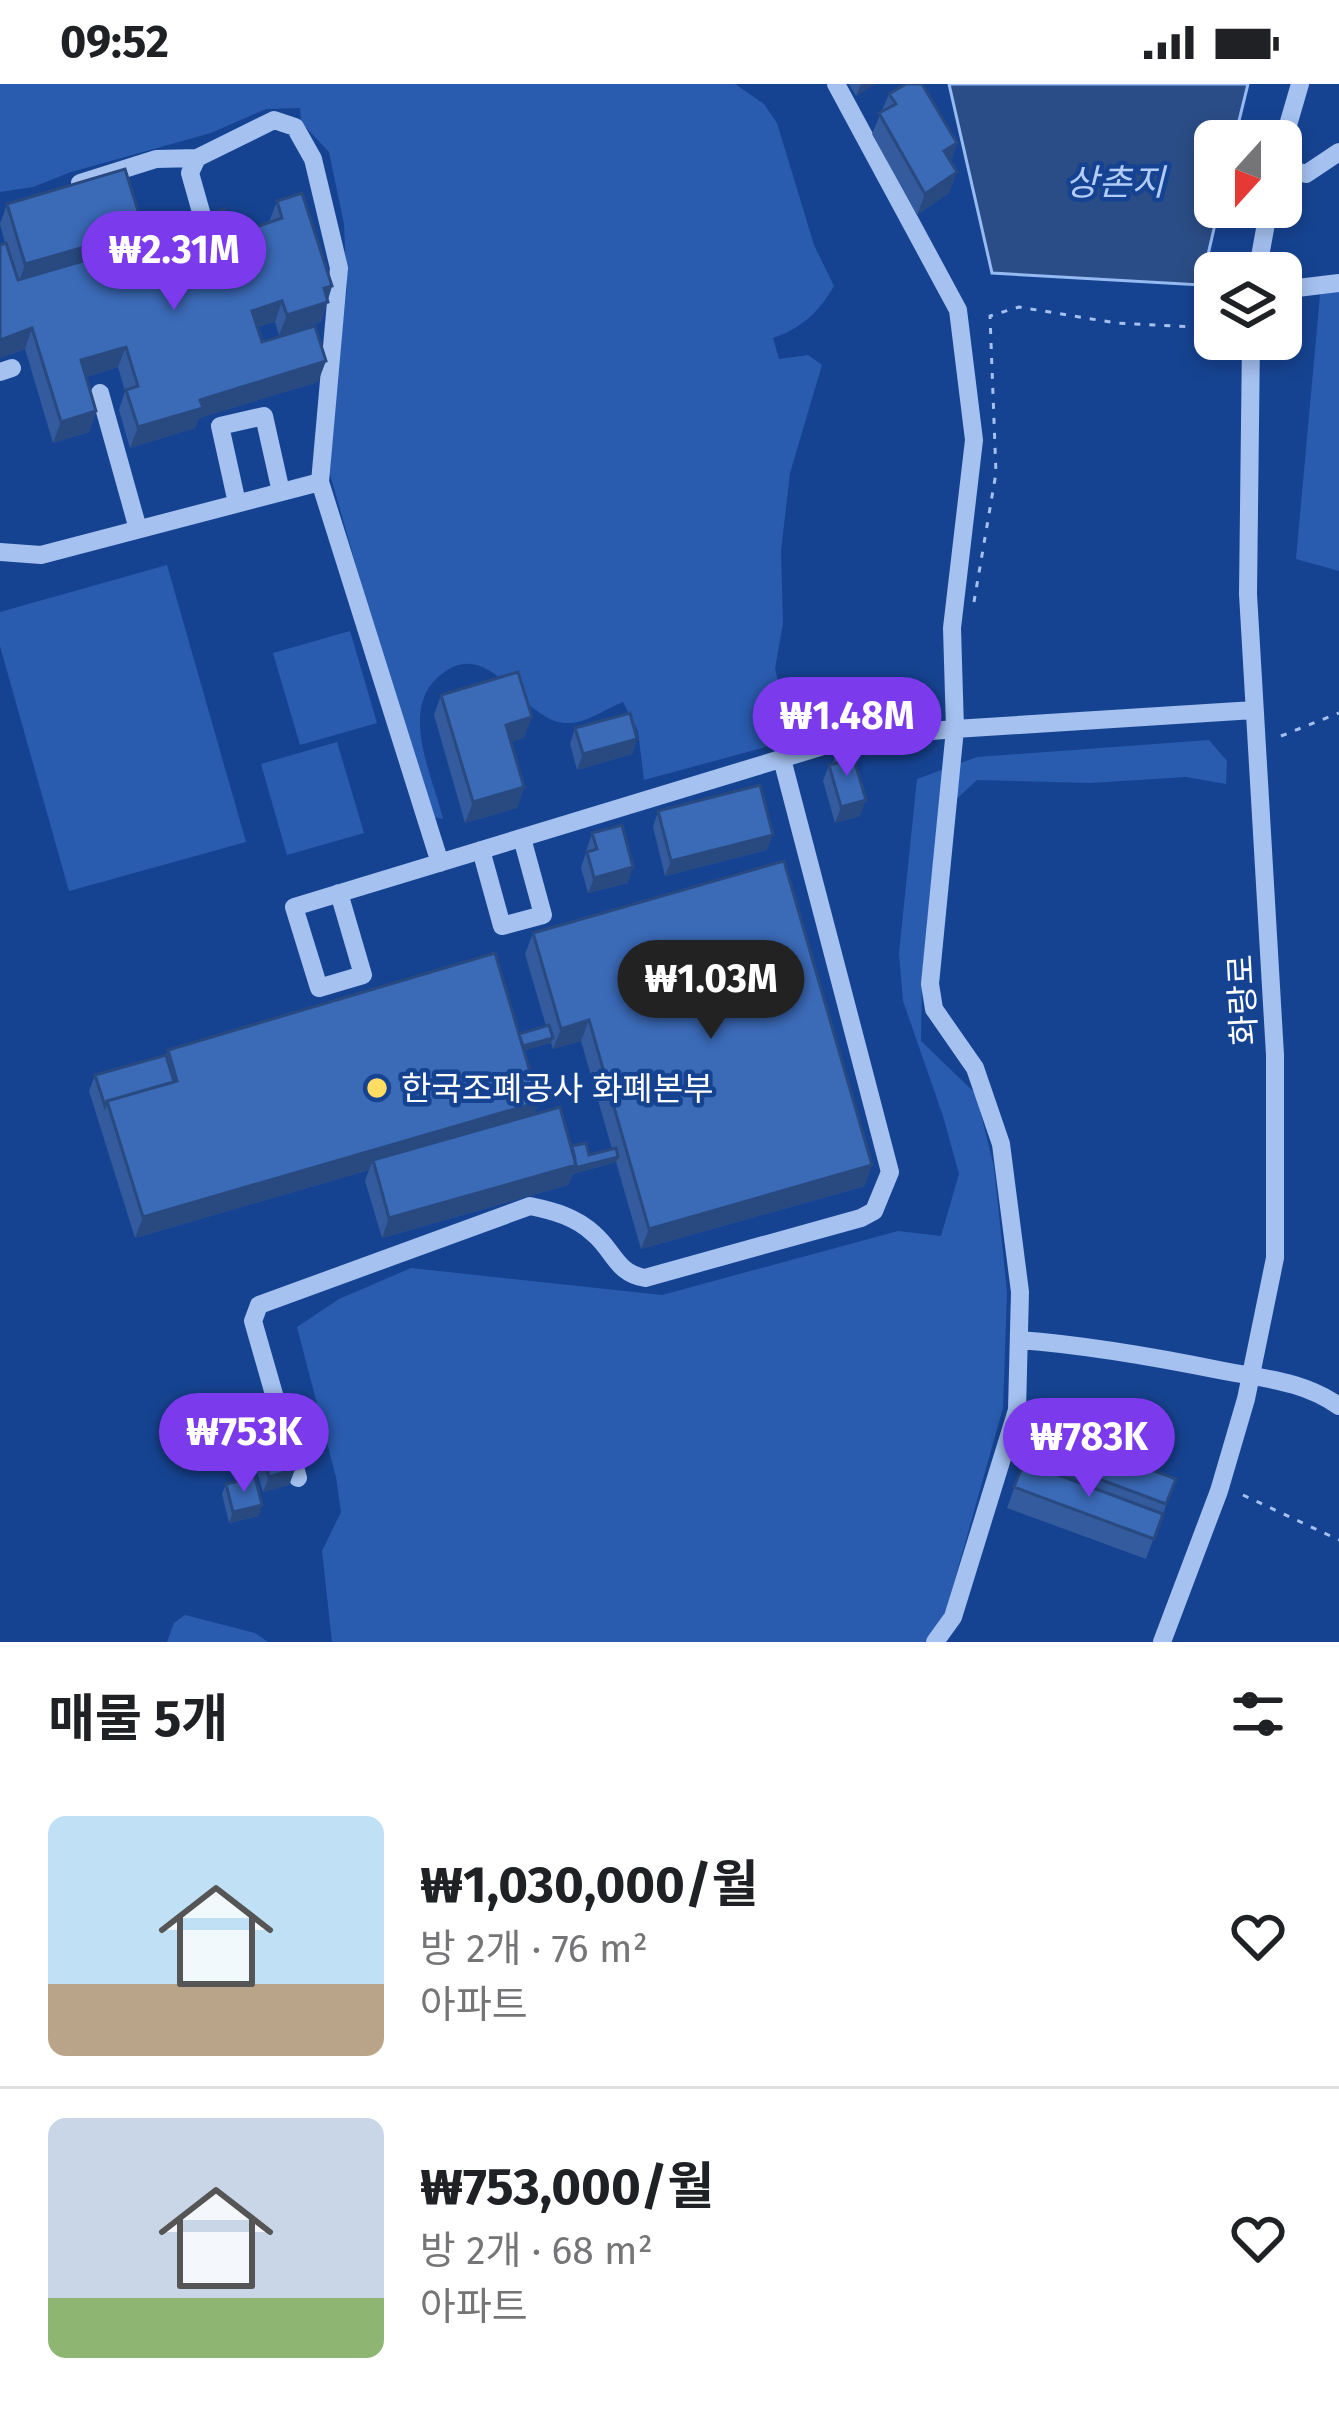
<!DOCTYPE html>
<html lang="ko">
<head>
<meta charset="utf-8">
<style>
  :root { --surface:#fff; --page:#f2f2f2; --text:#202124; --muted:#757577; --line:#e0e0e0; --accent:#7c3aed }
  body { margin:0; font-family:"Fira Sans","Noto Sans KR",sans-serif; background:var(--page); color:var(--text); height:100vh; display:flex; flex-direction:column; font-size:45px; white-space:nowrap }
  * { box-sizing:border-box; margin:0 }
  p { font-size:39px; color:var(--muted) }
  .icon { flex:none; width:66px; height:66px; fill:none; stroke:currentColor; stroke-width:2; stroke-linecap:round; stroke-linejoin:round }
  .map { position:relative; height:1558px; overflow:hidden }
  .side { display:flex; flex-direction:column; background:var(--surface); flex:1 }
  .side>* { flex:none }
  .needle { width:78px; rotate:201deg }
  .controls { position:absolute; left:1194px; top:36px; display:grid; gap:24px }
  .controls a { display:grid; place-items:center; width:108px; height:108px; border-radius:18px; background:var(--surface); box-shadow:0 6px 18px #0003; font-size:60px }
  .price { position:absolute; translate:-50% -102px; padding:0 27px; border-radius:42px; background:var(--accent); color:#fff; font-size:39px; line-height:78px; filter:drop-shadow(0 3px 6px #0008) }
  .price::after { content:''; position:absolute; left:50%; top:72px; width:36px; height:27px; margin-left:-18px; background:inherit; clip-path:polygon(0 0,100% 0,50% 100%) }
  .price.on { background:#222; color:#fff }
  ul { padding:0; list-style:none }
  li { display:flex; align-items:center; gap:36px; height:300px; padding:0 48px }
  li+li { border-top:3px solid var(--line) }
  li span { display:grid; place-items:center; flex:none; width:336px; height:240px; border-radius:18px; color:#555 }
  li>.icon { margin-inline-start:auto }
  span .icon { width:144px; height:144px; fill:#fffc; stroke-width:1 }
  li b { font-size:51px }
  h2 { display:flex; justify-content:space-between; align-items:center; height:144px; padding:0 48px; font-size:51px }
  .status { display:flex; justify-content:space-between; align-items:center; height:84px; padding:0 60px; background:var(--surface); direction:ltr }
  .status svg { height:33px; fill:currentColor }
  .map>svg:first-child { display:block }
</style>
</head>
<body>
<div class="status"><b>09:52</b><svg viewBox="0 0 49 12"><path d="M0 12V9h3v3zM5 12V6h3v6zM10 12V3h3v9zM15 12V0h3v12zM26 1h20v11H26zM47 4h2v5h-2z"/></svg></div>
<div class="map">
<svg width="1339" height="1558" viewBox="0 0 1339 1558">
  <rect width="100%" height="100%" fill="#164391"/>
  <!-- green -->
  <path fill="#295caf" d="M0 0H735L764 20 777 39 814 161 834 202C819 228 802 244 773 254L779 275 808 271 822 281 790 389 781 467 783 539 775 585 787 634 788 657 644 696 638 647 623 618C608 624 587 638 571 639 521 643 492 544 437 594 400 628 433 693 443 735L433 733 394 615 330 390 333 317 347 204 344 140 329 68 301 38 300 24 266 25 211 49 71 88 33 103 0 108Z
    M1339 198V487L1296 475 1321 200Z
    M167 481 246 758 69 807 0 562V528Z
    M350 547 377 639 300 661 273 569Z
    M1209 656 1227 677 1226 700 1186 693 1090 699 977 696 948 723 922 892 921 957 976 1010 994 1083 1007 1208 1003 1324 946 1527 927 1558H332L322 1467 341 1428 336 1393 297 1243 339 1215 411 1184 662 1211 898 1147 941 1152 959 1090 943 1032 903 917 899 869 917 695 977 673Z
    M337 658 364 749 287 771 261 680Z
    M185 1531 255 1549 268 1558H167L174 1539Z"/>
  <!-- water -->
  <path fill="#2b4d87" stroke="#96bbf3" stroke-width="3" d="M949 0H1248L1234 57H1215V123H1219L1201 201 992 189Z"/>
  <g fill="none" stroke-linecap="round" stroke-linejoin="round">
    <!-- path -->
    <path stroke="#a4c1f0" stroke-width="3" stroke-dasharray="6 9" stroke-linecap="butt" d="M974 518 996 389 990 232 1019 223 1116 239 1215 244
      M1281 652 1339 629
      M1243 1411 1339 1456"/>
    <!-- minor -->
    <path stroke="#a4c1f0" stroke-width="18" d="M836 0 958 226 974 356 952 544 955 645 930 900 934 925 975 984 1001 1060 1020 1208 1017 1326 953 1533 935 1558
      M1281 65 1300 0
      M1281 82 1306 90 1339 68
      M80 99 156 75 197 74
      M203 135 190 89 197 74 274 36 295 43 313 75 339 184 320 398 440 779
      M1257 189 1269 123
      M1281 206 1339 199
      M0 288 12 284
      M100 309 138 445
      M237 419 220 342 264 332 281 408
      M0 468 41 471 320 398
      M481 766 502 842 543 831 522 754
      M339 809 363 891 319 904 294 823 830 660 852 654 955 645 1254 626
      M1019 1256C1088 1261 1155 1273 1224 1287 1266 1295 1303 1297 1339 1322
      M298 1394 253 1237 259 1221 530 1122C554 1127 576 1133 594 1150 614 1167 616 1189 645 1194L861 1134 874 1127 890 1088 782 675
      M1162 1558 1219 1407 1246 1315 1275 1174V971L1248 510 1251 255"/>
  </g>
  <!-- wall -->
  <path fill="#335b9d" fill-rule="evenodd" d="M849 0H875L856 12Z
    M889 10 957 59 950 78 949 109 917 131 872 50Z
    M277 117 332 202 321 238 279 251 275 238 257 243 262 258 318 298 199 334 195 344 130 364 119 326 125 307 118 283 86 293 96 327 89 348 53 359 25 265 0 274V161L5 159 0 140 7 120 144 146 138 161 186 156 198 152 206 131 229 140 241 154 253 151 256 143 269 138Z
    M441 611 524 654 511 658 524 703 517 724 465 739 434 631Z
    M575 644 637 655 632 670 577 686 570 660Z
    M838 666 860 732 835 739 823 697 829 681 832 680Z
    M658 727 767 766 665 792 653 743Z
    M592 749 628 799 588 809 581 784Z
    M533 849 865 1102 641 1165 616 1078 573 1090 568 1101 382 1154 365 1097 369 1086 135 1154 89 1007 95 991 166 971 168 966 519 950 546 942 525 870ZM581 957 612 1065 589 1071 571 1065 535 1030 524 966 551 959 553 965Z
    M248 1322 295 1385 289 1401 263 1408 242 1337Z
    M1036 1343 1176 1395 1146 1475 1007 1424Z
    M226 1400 259 1432 229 1439 222 1410Z"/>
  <!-- shaded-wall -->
  <path fill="#294a80" d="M861 0H875L856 12Z
    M957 59 950 80 944 67Z
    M957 88 949 109 917 131 925 110Z
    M144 146 136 167 18 201 25 180Z
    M332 202 321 238 279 251 287 231 324 204Z
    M282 217 275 238 244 247 252 227Z
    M32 244 25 265 0 274V256Z
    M126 263 118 283 73 297 81 276Z
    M326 277 318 298 199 334 195 344 130 364 138 343 200 316Z
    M96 327 89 348 53 359 61 338Z
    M532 633 524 654 498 662 506 641Z
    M637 655 632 670 577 686 583 670Z
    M524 703 517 724 465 739 473 718Z
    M866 716 860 732 835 739 841 723Z
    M773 751 767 766 665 792 671 777Z
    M633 783 628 799 588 809 594 794Z
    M589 936 581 957 553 965 561 945Z
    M553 954 551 959 511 970 513 964Z
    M539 1018 531 1039 373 1076 369 1086 135 1154 143 1133Z
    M618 1073 616 1078 573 1090 568 1101 382 1154 389 1134 576 1081Z
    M872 1081 865 1102 641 1165 649 1145Z
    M295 1385 289 1401 263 1408 269 1393Z
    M262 1421 259 1432 229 1439 233 1428Z"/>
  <!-- building -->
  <path fill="#3b6ab7" stroke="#294a80" stroke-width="3" d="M906 0H922L957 59 944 67 957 88 925 110 879 29 896 20 889 10Z
    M125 85 144 146 25 180 7 120Z
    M302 109 332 202 324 204 328 218 287 231 282 217 252 227 262 258 315 242 326 277 200 316 203 324 138 343 126 306 138 302 126 263 81 276 96 327 61 338 32 244 0 256V161L6 159 18 196 183 148 186 156 211 149 206 131 224 125 229 140 235 138 241 154 258 149 256 143 282 134 277 117Z
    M518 588 532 633 506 641 524 703 473 718 441 611Z
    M630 629 637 655 583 670 575 644Z
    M850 662 866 716 841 723 829 681 841 678 838 666Z
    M760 701 773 751 671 777 658 727Z
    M622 741 633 783 594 794 587 768 597 765 592 749Z
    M784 777 872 1081 649 1145 589 936 561 945 533 849Z
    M495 869 539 1018 143 1133 107 1017 177 997 168 966Z
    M549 941 553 954 523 962 519 950Z
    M166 971 174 998 107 1017 105 1022 95 991Z
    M560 1023 576 1081 389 1134 373 1076Z
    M586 1059 589 1071 616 1064 618 1073 575 1084V1075L572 1062Z
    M275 1314 295 1385 269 1393 248 1322Z
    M1036 1343 1176 1395 1166 1420 1027 1368Z
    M1024 1378 1163 1430 1154 1455 1014 1403Z
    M255 1393 262 1421 233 1428 226 1400Z"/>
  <!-- markers -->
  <circle fill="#ffdd63" stroke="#164391" stroke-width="4.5" cx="377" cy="1004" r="12"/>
  <g text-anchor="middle" stroke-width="9" stroke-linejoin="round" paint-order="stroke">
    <!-- street labels -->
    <g font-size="33" fill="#fff" stroke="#164391">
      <text transform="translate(1242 916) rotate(-93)" y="12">화랑로</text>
    </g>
    <!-- poi labels -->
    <g font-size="33" fill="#fff" stroke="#164391" text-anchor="start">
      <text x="401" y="1016">한국조폐공사 화폐본부</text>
    </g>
    <!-- water labels -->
    <g font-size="36" font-style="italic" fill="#b0ccf7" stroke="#164391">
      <text x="1115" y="111">상촌지</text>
    </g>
  </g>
</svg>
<div class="controls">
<a><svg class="needle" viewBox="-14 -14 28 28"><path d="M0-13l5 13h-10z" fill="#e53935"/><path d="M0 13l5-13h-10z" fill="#757577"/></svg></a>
<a><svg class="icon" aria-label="layers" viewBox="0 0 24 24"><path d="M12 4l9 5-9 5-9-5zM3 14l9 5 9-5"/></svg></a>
</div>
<b class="price" style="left:174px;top:229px">₩2.31M</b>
<b class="price" style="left:847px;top:695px">₩1.48M</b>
<b class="price on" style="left:711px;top:958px">₩1.03M</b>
<b class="price" style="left:244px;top:1411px">₩753K</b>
<b class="price" style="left:1089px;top:1416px">₩783K</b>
</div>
<section class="side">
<h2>매물 5개<svg class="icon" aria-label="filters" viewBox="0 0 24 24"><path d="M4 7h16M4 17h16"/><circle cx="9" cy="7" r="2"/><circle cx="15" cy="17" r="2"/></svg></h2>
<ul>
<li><span style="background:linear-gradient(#bfe0f5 70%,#b9a48a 0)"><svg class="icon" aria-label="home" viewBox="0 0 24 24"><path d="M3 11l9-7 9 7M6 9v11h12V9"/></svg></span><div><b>₩1,030,000/월</b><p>방 2개 · 76 m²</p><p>아파트</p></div><svg class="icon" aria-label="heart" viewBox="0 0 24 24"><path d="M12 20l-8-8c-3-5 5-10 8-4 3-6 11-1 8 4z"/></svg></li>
<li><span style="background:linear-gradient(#c9d6e8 75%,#8fb573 0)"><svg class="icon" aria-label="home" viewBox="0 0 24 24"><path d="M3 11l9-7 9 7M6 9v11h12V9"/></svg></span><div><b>₩753,000/월</b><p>방 2개 · 68 m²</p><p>아파트</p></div><svg class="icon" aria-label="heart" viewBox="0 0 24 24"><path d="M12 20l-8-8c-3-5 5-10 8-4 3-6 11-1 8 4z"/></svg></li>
</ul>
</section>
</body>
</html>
